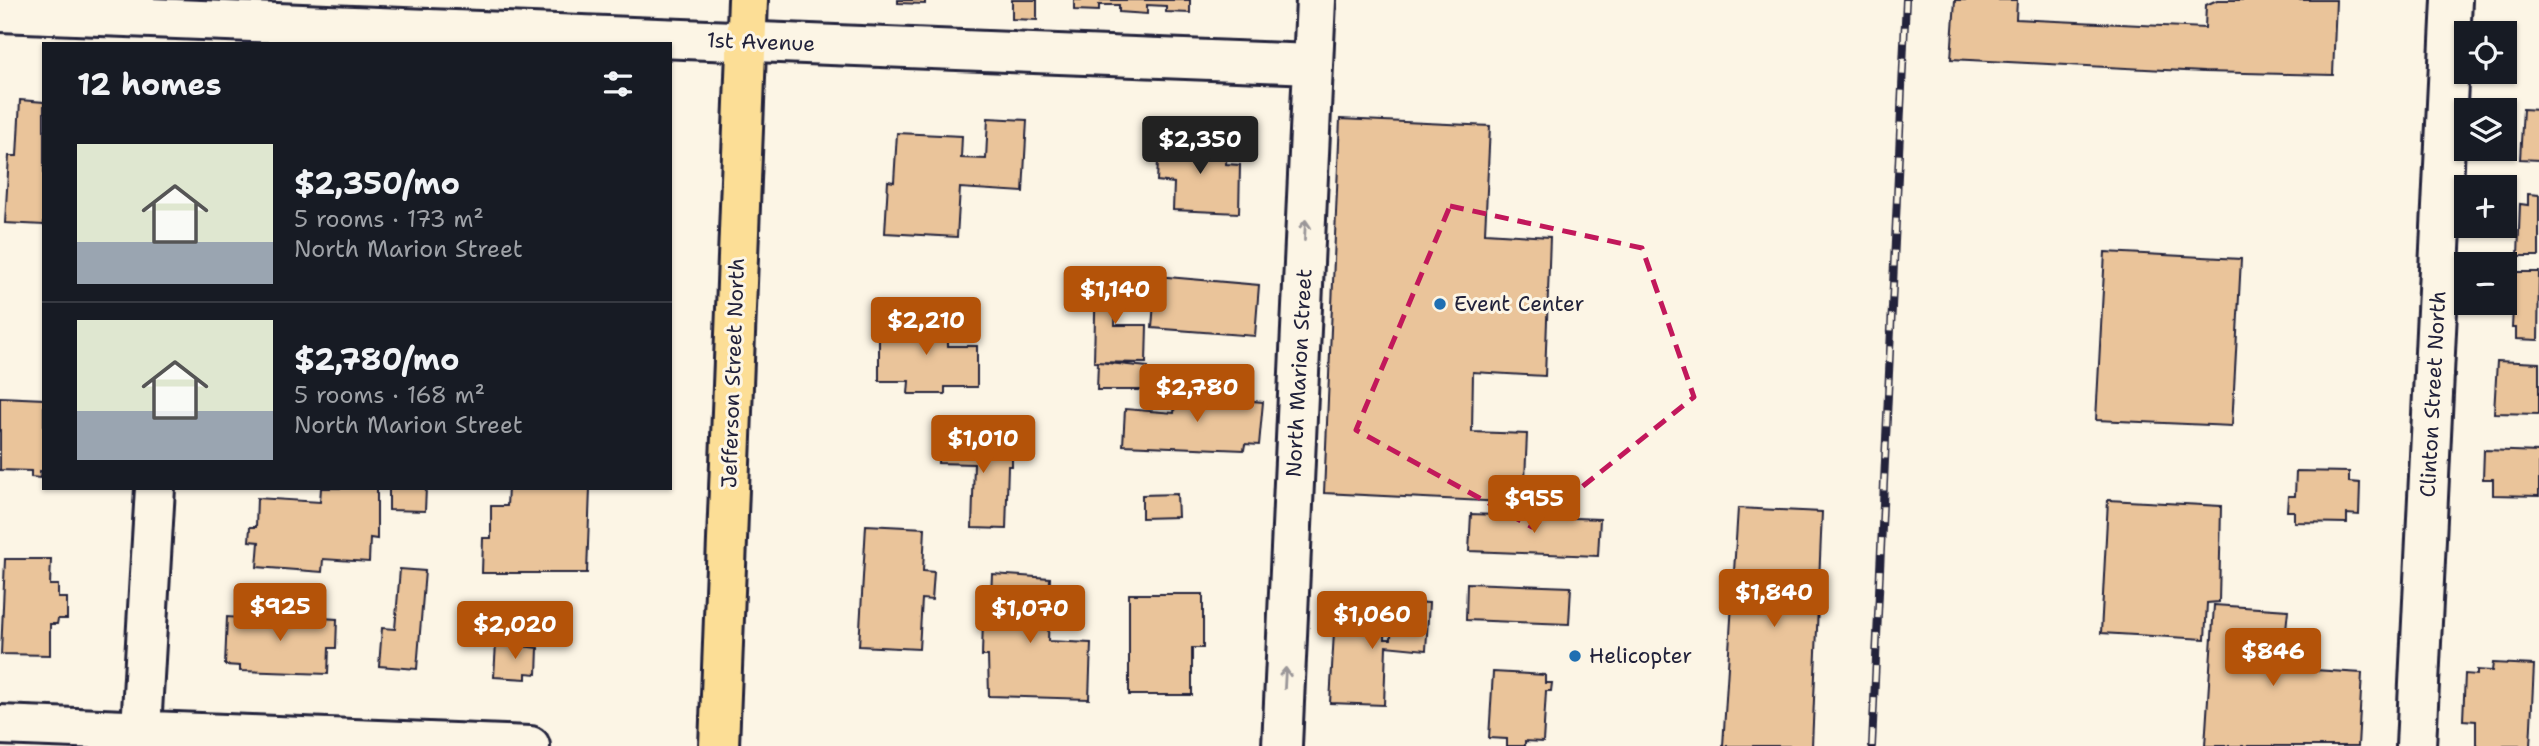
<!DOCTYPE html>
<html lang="en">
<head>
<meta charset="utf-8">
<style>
  :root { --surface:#171b24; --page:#242831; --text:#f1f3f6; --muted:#9ea1a6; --line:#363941; --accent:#b45309 }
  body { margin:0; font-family:"Shantell Sans",sans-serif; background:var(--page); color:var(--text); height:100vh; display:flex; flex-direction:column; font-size:26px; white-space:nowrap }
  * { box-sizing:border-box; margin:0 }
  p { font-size:23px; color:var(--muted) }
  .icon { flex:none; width:38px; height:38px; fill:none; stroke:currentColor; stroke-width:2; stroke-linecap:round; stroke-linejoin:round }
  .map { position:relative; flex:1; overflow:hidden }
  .details { position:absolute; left:42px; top:42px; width:630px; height:448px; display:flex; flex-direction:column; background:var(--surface); border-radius:0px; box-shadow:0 2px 5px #0004 }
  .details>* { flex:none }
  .fabs { position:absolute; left:2454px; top:21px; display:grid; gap:14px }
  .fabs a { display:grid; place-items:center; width:63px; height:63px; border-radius:0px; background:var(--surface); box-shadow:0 2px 5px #0004; font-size:35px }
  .price { position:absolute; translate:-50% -60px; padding:0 16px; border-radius:7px; background:var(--accent); color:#fff; font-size:23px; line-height:46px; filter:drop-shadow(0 2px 4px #0008) }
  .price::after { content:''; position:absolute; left:50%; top:42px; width:21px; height:16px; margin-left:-10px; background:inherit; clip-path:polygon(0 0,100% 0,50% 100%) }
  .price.selected { background:#222; color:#fff }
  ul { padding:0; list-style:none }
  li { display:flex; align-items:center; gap:21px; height:175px; padding:0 35px }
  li+li { border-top:2px solid var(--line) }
  li span { display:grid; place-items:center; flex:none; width:196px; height:140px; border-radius:0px; color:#555 }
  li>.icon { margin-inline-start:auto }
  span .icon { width:84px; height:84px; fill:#fffc; stroke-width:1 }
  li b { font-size:30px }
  h2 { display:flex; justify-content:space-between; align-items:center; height:84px; padding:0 35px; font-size:30px }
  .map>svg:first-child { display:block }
</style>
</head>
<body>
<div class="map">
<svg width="2539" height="746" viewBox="0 0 2539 746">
  <rect width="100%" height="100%" fill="#fcf5e5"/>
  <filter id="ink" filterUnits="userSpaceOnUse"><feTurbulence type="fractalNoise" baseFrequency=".0143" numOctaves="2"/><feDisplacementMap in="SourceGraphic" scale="14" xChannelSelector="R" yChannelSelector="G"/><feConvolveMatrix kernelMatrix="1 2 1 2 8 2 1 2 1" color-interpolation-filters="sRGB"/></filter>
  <g filter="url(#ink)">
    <!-- building -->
    <path fill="#eac49a" stroke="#22223b" stroke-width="2" d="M898 0H925V4L898 3Z
      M1012 0H1037V20L1012 19Z
      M1074 0H1190V13L1166 12V6L1147 5V14L1119 12V5H1099V11L1074 10Z
      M1955 0H2017L2016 19 2205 28 2206 5 2217 0H2336L2333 75 2204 72 1951 59Z
      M20 100 44 102V225L5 223 9 156H17Z
      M2523 109 2539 110V160L2520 159Z
      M988 118 1027 120 1023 192 960 188 957 237 885 233 888 181 894 182 897 133 962 136 961 158 986 159Z
      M1340 119 1490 126 1485 233 1550 237 1545 376 1473 372 1472 432 1527 434 1524 503 1324 493Z
      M1159 140 1227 143 1226 164 1240 165 1239 213 1173 210 1174 183 1157 181Z
      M2528 194 2539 195V256H2518L2520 204 2528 205Z
      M2105 252 2241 259 2232 426 2096 420Z
      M1096 269H1118L1115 325H1147L1146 363 1094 362Z
      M2514 272H2539L2538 340 2516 339V328H2512L2513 308H2505L2506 295H2513Z
      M1156 276 1259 285 1255 336 1152 328Z
      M914 314 948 315V346H977V387H945V394H908L909 381H879V324L914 326Z
      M2497 361 2539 363V414L2494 413Z
      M1098 362 1148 367 1147 390H1097Z
      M1176 394 1263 402 1259 445 1245 444 1244 450 1123 445 1125 409 1174 413Z
      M0 397 44 399V471H40V478L31 477V471L0 470Z
      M939 436 1012 440V466H1008L1006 529 972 528 974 464 938 463Z
      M2484 450 2539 452V496L2493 495V479H2483Z
      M2296 471 2349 472V482L2360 483 2359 515 2347 514V523L2294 522V511H2287L2288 496H2295Z
      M321 488H377V539L370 538 369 562 323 559 322 572 257 567 259 542 249 541 250 527H256L257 498 320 502Z
      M389 488H426L425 511 389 510Z
      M508 488H590L587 573H482L483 538H491V506H507Z
      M1177 494 1178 517 1142 518V495Z
      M2108 500 2221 506 2219 602 2207 603 2205 639 2101 633Z
      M1738 508 1822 512 1812 746H1723Z
      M1471 514 1600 519 1598 556 1469 551Z
      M866 525 925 528 923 571 934 572 932 600 922 599 919 649 859 646Z
      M5 559H51L50 585H58V598H67V619H58L57 624H50V655L1 654Z
      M400 569 425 571 417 669 379 666 382 628 395 629Z
      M992 574 1050 578 1048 641 1091 643 1089 699 989 696 988 656H982L983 618H990Z
      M1467 583 1571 587 1569 624 1466 620Z
      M1129 594H1203V648H1192V695H1129Z
      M1392 601 1429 603 1426 650 1386 646 1384 705 1330 703 1335 614 1386 616 1385 639H1391Z
      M2214 605 2288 610 2282 668 2362 673 2358 746H2205Z
      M242 613 337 619 336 648H329L328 674 240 671V666L225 665 227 617 242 618Z
      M496 643 538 648 537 674 526 673V679L494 677Z
      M2493 663 2534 665 2530 746H2476V721L2463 720 2465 674 2477 675V670L2492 671Z
      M1493 672 1545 675V683H1552L1551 691H1546L1543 742 1525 741V746H1507V739L1489 738Z"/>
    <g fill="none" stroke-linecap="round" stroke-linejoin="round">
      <defs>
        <path id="minor" d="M0 12 1313 64
          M0 725 530 746
          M140 746 155 488
          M1282 746 1316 0
          M2416 746 2452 0"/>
        <path id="major" d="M719 746 748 0"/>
      </defs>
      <!-- minor casing -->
      <use href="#minor" stroke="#22223b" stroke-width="44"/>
      <!-- major casing -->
      <use href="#major" stroke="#22223b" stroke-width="44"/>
      <!-- minor -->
      <use href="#minor" stroke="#fcf5e5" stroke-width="38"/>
      <!-- major -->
      <use href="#major" stroke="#fcde96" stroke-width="38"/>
      <defs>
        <path id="rail" d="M1872 746 1906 0"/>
      </defs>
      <!-- rail casing -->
      <use href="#rail" stroke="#22223b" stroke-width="8"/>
      <!-- rail -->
      <use href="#rail" stroke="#fcf5e5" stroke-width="5" stroke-dasharray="16" stroke-linecap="butt"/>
    </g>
    <!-- one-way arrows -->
    <defs><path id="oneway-shaft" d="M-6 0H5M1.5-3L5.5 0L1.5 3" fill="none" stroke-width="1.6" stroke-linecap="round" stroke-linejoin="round" transform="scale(1.75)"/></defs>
    <g stroke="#9a9698">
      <use href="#oneway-shaft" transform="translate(1305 230) rotate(-87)"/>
      <use href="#oneway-shaft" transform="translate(1285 678) rotate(-87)"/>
    </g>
  </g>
  <!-- marked area -->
  <path fill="none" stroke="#c2185b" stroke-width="5" stroke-dasharray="14 9" stroke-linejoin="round" d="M1450 206 1642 248 1694 397 1532 527 1356 430Z"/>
  <!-- markers -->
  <g fill="#1f6fb2" stroke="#fcf5e5" stroke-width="2.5">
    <circle cx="1440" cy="304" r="7"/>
    <circle cx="1575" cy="656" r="7"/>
  </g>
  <g text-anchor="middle" stroke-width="6" stroke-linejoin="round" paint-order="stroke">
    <!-- street labels -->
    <g font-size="21" fill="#22223b" stroke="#fcf5e5">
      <text transform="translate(761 42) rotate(2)" y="7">1st Avenue</text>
      <text transform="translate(733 373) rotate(-88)" y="7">Jefferson Street North</text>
      <text transform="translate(1299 373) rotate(-87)" y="7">North Marion Street</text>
      <text transform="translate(2433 394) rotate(-87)" y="7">Clinton Street North</text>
    </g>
    <!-- poi labels -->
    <g font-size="21" fill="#22223b" stroke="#fcf5e5" text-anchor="start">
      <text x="1454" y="311">Event Center</text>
      <text x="1589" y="663">Helicopter</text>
    </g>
  </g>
</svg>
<div class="fabs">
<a><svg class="icon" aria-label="locate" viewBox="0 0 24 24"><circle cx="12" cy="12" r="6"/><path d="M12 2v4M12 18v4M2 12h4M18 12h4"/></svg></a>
<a><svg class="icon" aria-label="layers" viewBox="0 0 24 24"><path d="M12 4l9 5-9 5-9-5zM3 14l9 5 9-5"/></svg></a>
<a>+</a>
<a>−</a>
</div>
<b class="price selected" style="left:1200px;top:176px">$2,350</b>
<b class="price" style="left:1115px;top:326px">$1,140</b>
<b class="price" style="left:926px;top:357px">$2,210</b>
<b class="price" style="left:1197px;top:424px">$2,780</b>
<b class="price" style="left:983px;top:475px">$1,010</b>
<b class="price" style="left:1534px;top:535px">$955</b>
<b class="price" style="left:1774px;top:629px">$1,840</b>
<b class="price" style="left:280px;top:643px">$925</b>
<b class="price" style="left:1030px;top:645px">$1,070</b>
<b class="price" style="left:1372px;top:651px">$1,060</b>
<b class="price" style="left:515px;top:661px">$2,020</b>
<b class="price" style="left:2273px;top:688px">$846</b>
<section class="details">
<h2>12 homes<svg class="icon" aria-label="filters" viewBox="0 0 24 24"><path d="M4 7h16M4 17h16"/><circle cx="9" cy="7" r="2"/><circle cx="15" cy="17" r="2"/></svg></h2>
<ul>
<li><span style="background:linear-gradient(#dfe7d0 70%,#9aa5b1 0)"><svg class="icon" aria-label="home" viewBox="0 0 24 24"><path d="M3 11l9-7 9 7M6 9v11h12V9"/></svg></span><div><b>$2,350/mo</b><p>5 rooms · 173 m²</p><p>North Marion Street</p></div></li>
<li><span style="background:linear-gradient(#dfe7d0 65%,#9aa5b1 0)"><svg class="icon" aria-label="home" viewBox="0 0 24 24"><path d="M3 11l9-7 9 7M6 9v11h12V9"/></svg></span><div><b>$2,780/mo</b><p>5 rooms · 168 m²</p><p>North Marion Street</p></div></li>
</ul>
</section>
</div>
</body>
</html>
